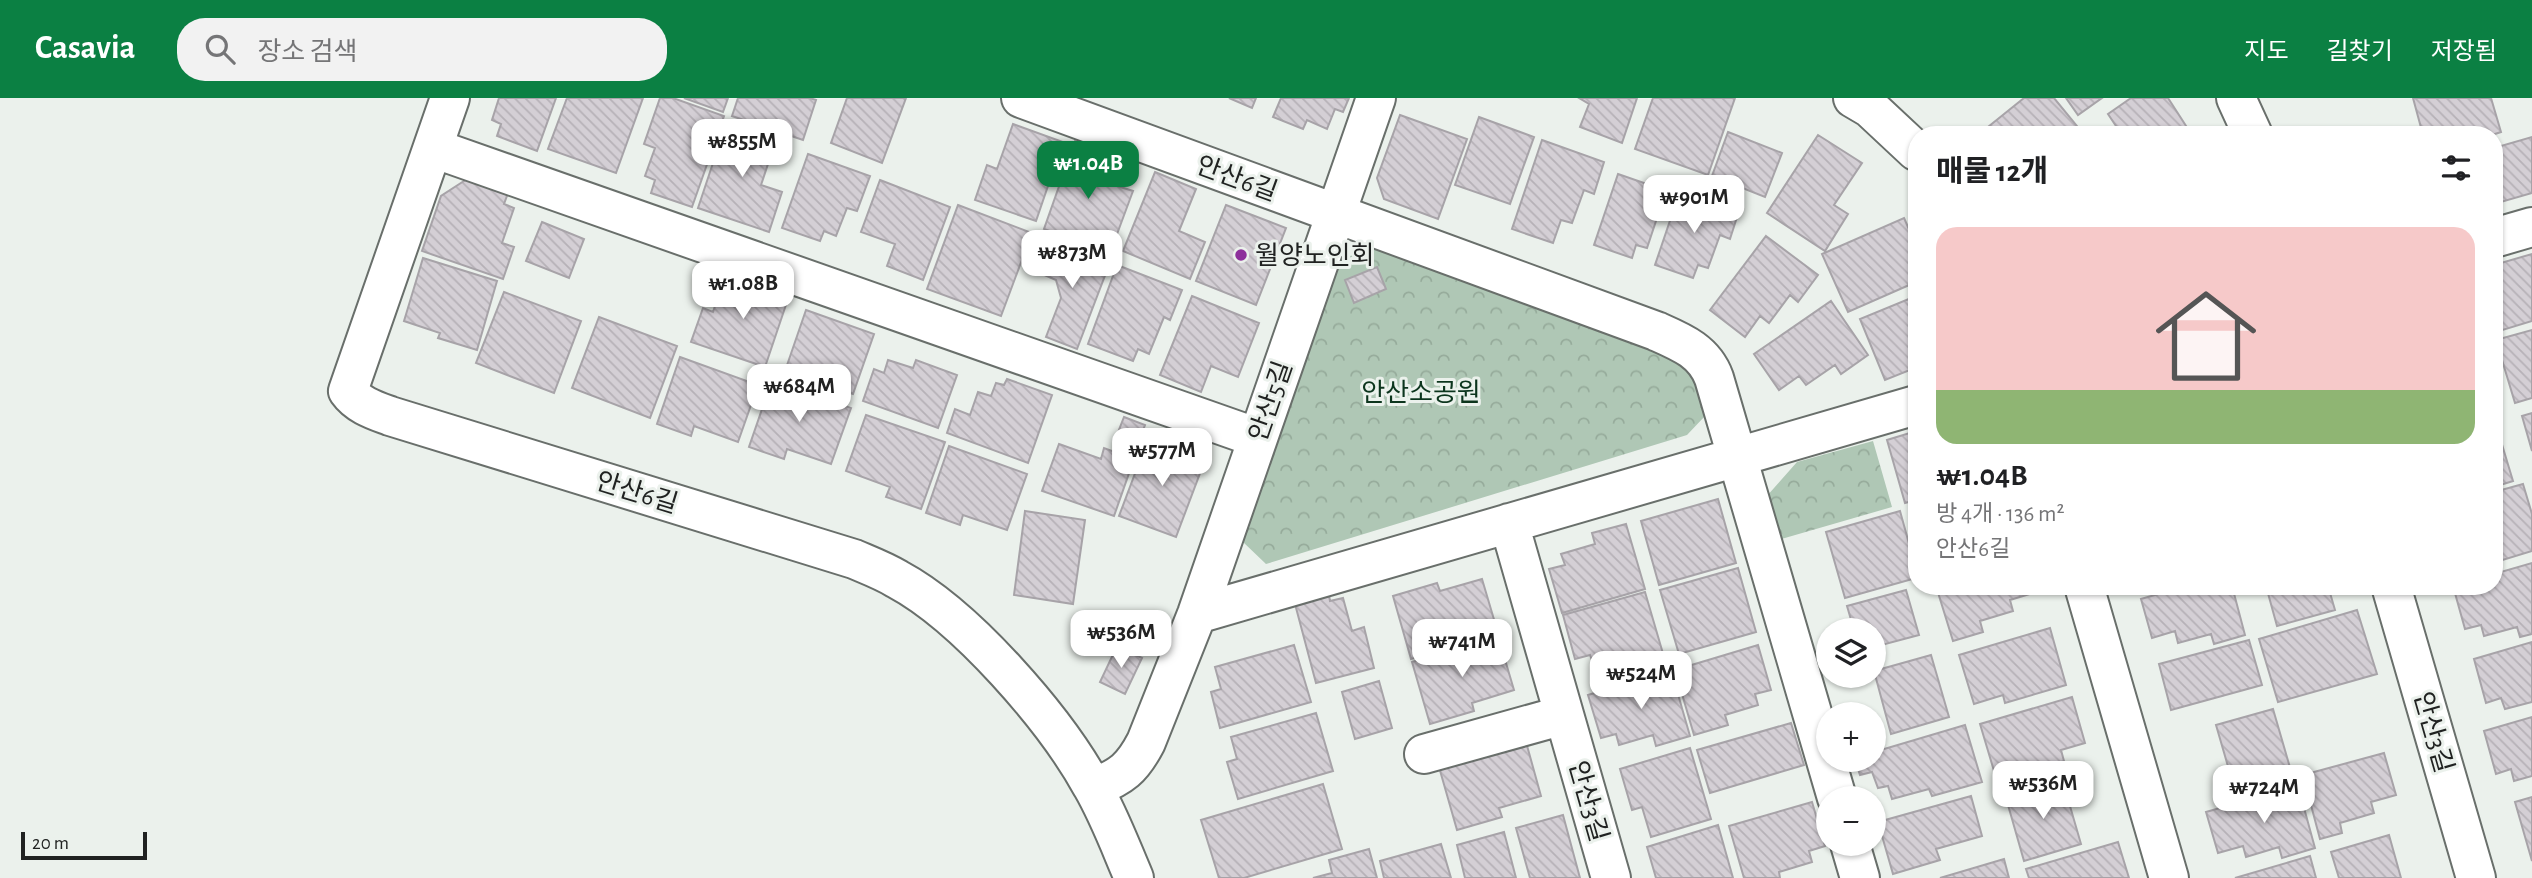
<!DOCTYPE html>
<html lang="ko">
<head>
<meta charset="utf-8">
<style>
  :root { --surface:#fff; --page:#f2f2f2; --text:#202124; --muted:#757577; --line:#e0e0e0; --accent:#0b8043 }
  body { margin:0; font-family:"Alegreya Sans","Noto Sans KR",sans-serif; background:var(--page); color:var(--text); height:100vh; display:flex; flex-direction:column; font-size:26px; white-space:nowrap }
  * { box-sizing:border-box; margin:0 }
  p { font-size:23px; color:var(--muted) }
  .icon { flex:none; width:38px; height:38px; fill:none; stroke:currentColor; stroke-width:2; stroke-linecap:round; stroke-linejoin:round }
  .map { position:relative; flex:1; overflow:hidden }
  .panel { position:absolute; left:1908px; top:28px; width:595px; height:469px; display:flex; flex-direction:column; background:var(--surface); border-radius:28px; box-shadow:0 2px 5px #0004 }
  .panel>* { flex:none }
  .controls { position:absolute; left:1816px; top:520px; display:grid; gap:14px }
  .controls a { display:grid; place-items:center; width:70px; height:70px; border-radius:50%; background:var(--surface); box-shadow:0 2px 5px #0004; font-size:35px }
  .scale { position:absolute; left:21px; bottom:18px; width:126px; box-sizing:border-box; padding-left:7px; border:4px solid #202221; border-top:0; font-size:19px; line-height:24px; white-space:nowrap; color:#202221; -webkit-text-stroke:5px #ebf1ec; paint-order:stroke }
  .price { position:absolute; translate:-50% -60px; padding:0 16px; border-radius:14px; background:#fff; color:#222; font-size:23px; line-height:46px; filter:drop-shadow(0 2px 4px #0008) }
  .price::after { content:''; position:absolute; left:50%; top:42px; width:21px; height:16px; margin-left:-10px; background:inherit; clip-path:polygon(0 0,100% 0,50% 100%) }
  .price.on { background:var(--accent); color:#fff }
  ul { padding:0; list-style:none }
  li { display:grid; align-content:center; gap:14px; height:371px; padding:0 28px }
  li+li { border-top:2px solid var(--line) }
  li span { display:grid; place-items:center; height:217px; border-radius:21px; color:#555 }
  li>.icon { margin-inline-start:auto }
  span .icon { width:126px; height:126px; fill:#fffc; stroke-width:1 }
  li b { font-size:30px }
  h2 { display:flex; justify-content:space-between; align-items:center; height:84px; padding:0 28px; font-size:30px }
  header { display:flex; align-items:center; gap:42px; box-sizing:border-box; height:98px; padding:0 35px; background:var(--accent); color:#fff }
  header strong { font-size:33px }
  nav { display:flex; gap:38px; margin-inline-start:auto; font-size:24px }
  .search { width:490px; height:63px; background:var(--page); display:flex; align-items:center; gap:18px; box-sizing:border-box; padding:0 24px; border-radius:28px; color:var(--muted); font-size:26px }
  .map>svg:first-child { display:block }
</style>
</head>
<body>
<header>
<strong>Casavia</strong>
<div class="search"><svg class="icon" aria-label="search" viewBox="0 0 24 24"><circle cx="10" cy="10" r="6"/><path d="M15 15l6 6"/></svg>장소 검색</div>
<nav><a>지도</a><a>길찾기</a><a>저장됨</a></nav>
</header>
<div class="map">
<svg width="2532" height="780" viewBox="0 0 2532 780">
  <defs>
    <pattern id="park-crowns" width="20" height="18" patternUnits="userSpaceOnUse" patternTransform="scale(1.75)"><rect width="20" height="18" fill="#afc7b5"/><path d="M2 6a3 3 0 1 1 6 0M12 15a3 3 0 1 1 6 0" fill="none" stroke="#96ab9b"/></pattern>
    <pattern id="building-back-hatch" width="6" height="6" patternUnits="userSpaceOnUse" patternTransform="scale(1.75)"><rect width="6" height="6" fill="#d4cfd5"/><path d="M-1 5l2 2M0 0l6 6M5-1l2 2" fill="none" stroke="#b6b1b7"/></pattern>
  </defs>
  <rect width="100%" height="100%" fill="#ebf1ec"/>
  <!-- park -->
  <path fill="url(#park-crowns)" d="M1370 149 1671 255C1693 268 1698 294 1705 318L1687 337 1266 466 1243 444 1339 163Z
    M1873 343 1892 409 1778 442 1766 399 1797 364Z"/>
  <!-- building -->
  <path fill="url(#building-back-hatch)" stroke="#a7a3a8" stroke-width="2" d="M499 0H556L537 53 497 38 501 26 492 22Z
    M567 0H643L616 75 548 51Z
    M660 0H673L724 18 692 109 651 95 655 82 645 78 655 50 644 46Z
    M684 0H728L723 14Z
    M738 0H810L816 2 803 42 732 18Z
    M847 0H906L882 65 831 45Z
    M1229 0H1256L1252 10Z
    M1281 0H1349L1343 14 1335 11 1327 31 1307 22 1303 31 1273 19Z
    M1579 0H1637L1622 45 1580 29 1589 6Z
    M1653 0H1735L1708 77 1635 51Z
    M2024 0H2054L2077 28 2066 37H1978Z
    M2066 0H2102L2078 17Z
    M2131 0H2168L2188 31 2179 37H2122L2108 16Z
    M2413 0H2491L2501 34 2492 37H2423Z
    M1400 17 1467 41 1438 121 1384 101 1377 80Z
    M1479 19 1534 39 1510 106 1455 87Z
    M727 23 777 39 761 87 782 94 769 134 698 110Z
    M1013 26 1063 44 1036 123 975 102 987 67 997 71Z
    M1728 34 1782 55 1765 99 1712 78Z
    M1818 37 1862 65 1834 107 1848 116 1825 153 1767 115Z
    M2532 39V95L2494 106V50Z
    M1542 42 1604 64 1594 96 1584 92 1572 125 1561 122 1553 145 1512 131Z
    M1075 43 1104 54 1098 68 1115 74 1111 86 1133 93 1110 155 1044 131Z
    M808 56 870 78 857 113 847 110 836 138 824 133 820 143 782 130Z
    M1155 74 1196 91 1179 133 1205 144 1190 181 1123 153Z
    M1618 76 1676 96 1668 120 1658 117 1647 150 1636 147 1632 160 1594 147Z
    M467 81 508 95 504 106 514 110 502 145 514 149 503 181 422 153 441 98Z
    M880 82 950 109 923 182 887 168 895 146 861 134Z
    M1679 96 1738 116 1730 141 1720 137 1708 170 1698 167 1693 180 1655 167Z
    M958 107 1032 135 1001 218 927 191Z
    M1226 107 1286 130 1256 207 1196 183Z
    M1904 120 1916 147V184L1848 214 1822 156Z
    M542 124 584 141 569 180 526 163Z
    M1766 138 1818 177 1798 204 1790 197 1769 225 1760 218 1745 239 1710 212Z
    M1047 142 1109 167 1077 251 1046 239 1061 200 1056 182 1035 173Z
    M2532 156V223L2496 234 2494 167Z
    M423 160 497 183 477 252 438 240 440 235 404 223Z
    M1117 167 1182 192 1170 222 1164 219 1149 256 1138 251 1133 263 1088 246Z
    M1377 169 1386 191 1354 205 1345 182Z
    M740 178 790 195 765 269 691 244 703 210 713 214 723 184 736 188Z
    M504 194 581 223 554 295 476 265Z
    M1192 198 1259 225 1238 279 1211 268 1201 294 1160 277Z
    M1916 198V258L1911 260 1915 270 1885 282 1860 221Z
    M1831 203 1868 257 1841 276 1835 267 1806 287 1799 278 1779 292 1754 256Z
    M806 212 874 236 853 296 785 273Z
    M599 219 677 248 650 320 572 290Z
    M2532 232V300L2515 305 2496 242Z
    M680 259 758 287 738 344 694 328 691 338 657 326Z
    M888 262 913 270 916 262 957 277 938 330 863 303 874 271 884 275Z
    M1007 281 1052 297 1028 365 947 335 955 311 970 317 978 294 991 298 996 285 1004 287Z
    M772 282 851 310 831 366 787 351 784 361 749 349Z
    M2532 315V353L2522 318Z
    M866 317 945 344 921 411 886 399 890 389 846 373Z
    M1124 319 1145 327 1136 350 1115 342Z
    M2494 320 2513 383 2494 389Z
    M1916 333V402L1905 405 1887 342Z
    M1148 341 1205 362 1176 439 1119 418Z
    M1059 346 1101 361 1104 350 1134 361 1114 418 1042 393Z
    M949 348 1027 376 1007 432 963 417 960 427 926 415Z
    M2523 386 2532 416V453L2496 464 2494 455V394Z
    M1718 401 1736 465 1659 487 1641 423Z
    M1025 413 1085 422 1073 506 1014 497Z
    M1900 413 1916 471V480L1845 500 1826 434Z
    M1626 426 1645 491 1562 515 1549 471 1565 467 1561 456 1595 446 1592 435Z
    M2532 465V536L2520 539 2517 529 2484 538 2481 527 2465 531 2453 488H2494V476Z
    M1738 470 1756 534 1679 556 1660 492Z
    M1482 481 1498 535 1411 561 1393 498 1437 485 1440 493Z
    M1936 488H2031L2033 495 2010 502 2013 513 1980 523 1983 534 1953 543Z
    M2186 488H2232L2245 537 2214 546 2211 536 2178 545 2175 533 2152 540 2141 501Z
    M2266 488H2328L2335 512 2277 528Z
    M1906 492 1919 537 1874 549V532H1854L1847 508Z
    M1645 494 1664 559 1630 569 1627 559 1594 568 1590 557 1575 561 1563 517Z
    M1329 497 1330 503 1343 500 1352 533 1364 529 1374 570 1316 585 1295 506Z
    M2357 512 2377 576 2278 604 2259 541Z
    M2050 530 2066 587 2005 605 2003 597 1974 606 1959 557Z
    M1498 538 1514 592 1472 605 1474 613 1430 626 1412 564Z
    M2249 542 2262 587 2171 612 2159 566Z
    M2532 544V604L2505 611 2501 600 2486 605 2474 561Z
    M1294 547 1311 604 1220 630 1211 594 1221 591 1215 569Z
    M1758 547 1771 592 1755 596 1758 607 1725 617 1728 627 1694 637 1675 572Z
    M1117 548 1142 560 1125 596 1100 584Z
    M1931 557 1949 619 1891 636 1874 573Z
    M1671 572 1690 638 1656 648 1653 637 1619 647 1616 636 1601 640 1588 597Z
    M1379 583 1392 630 1355 641 1342 594Z
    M2072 599 2085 645 2061 652 2064 663 2030 674 2033 684 2000 693 1980 626Z
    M2273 611 2291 673 2234 689 2216 627Z
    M1316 615 1333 673 1238 701 1227 664 1237 661 1231 639Z
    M2532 619V678L2514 683 2511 671 2496 676 2484 633Z
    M1791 625 1804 667 1710 695 1697 652Z
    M1965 627 1982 684 1932 698 1929 691 1892 701 1888 688 1878 690 1872 674 1860 677 1855 662H1874V654Z
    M1526 644 1541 698 1499 710 1502 719 1457 732 1439 669Z
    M1690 650 1711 721 1651 739 1642 709 1632 712 1620 671Z
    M2384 655 2396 697 2371 704 2374 715 2340 725 2342 735 2320 741 2303 677Z
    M2063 684 2081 746 2024 763 2006 700Z
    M1323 686 1342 751 1244 780H1219L1201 722Z
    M2298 688 2315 750 2282 760 2279 749 2246 759 2243 748 2218 755 2206 714Z
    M1971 698 1982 738 1936 751 1940 762 1893 776 1878 724Z
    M2532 699V763L2515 704Z
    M1812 704 1825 748 1809 753 1812 764 1779 774 1780 780H1744L1729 728Z
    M1563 717 1580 780H1530L1516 730Z
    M1718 727 1733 780H1656L1647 749Z
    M1504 734 1516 780H1465L1457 747Z
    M2389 737 2401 780H2339L2331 754Z
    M2118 744 2129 780H2029L2026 771Z
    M1441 746 1451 780H1384L1380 763Z
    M1369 751 1377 780H1313L1332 775 1329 762Z
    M2310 758 2316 780H2235Z
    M2004 761 2009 780H1940Z"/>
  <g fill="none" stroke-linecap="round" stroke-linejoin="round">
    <defs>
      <path id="minor" d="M450 0 348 293C358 307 374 312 390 318L854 461C868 467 884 473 897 481 966 518 1055 621 1092 688 1109 717 1121 750 1134 780
        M1021 0 1656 233C1681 244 1704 253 1714 280L1837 700
        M1853 0 1870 10 1916 53
        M2236 0 2253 37
        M433 50 1258 340
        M2494 140 2532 129
        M1509 425 1611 780
        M2084 488 2169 780
        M2391 488 2476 780
        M1197 516 1916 307
        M1424 656 1564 617
        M1094 690C1122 678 1132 671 1146 644L1197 516 1376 0
        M1850 746 1860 780"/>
    </defs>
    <!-- minor casing -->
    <use href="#minor" stroke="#696f6b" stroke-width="42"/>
    <!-- minor -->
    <use href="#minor" stroke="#fff" stroke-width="38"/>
  </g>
  <!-- markers -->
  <circle fill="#8d309b" stroke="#ebf1ec" stroke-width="2.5" cx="1241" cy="157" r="7"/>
  <g text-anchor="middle" stroke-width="6" stroke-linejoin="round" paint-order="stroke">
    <!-- street labels -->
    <g font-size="26" fill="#202221" stroke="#ebf1ec">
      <text transform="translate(1237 80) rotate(20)" y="9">안산6길</text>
      <text transform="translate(1270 303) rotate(-71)" y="9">안산5길</text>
      <text transform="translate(637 394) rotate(17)" y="9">안산6길</text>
      <text transform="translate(2434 634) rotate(74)" y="9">안산3길</text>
      <text transform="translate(1589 703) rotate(74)" y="9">안산3길</text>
    </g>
    <!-- poi labels -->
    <g font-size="26" fill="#202221" stroke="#ebf1ec" text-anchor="start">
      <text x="1255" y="166">월양노인회</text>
    </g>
    <!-- park labels -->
    <g font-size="26" fill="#0c351d" stroke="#ebf1ec">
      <text x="1421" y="303">안산소공원</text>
    </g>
  </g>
</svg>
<div class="controls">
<a><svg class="icon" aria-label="layers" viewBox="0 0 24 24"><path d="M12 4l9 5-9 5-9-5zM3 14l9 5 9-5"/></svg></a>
<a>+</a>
<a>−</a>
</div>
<div class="scale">20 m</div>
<b class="price" style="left:742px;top:81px">₩855M</b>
<b class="price on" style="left:1088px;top:103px">₩1.04B</b>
<b class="price" style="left:1694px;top:137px">₩901M</b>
<b class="price" style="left:1072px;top:192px">₩873M</b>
<b class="price" style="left:743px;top:223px">₩1.08B</b>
<b class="price" style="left:799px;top:326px">₩684M</b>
<b class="price" style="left:1162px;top:390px">₩577M</b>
<b class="price" style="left:1121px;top:572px">₩536M</b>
<b class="price" style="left:1462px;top:581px">₩741M</b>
<b class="price" style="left:1641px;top:613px">₩524M</b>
<b class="price" style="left:2043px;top:723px">₩536M</b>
<b class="price" style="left:2264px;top:727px">₩724M</b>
<section class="panel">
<h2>매물 12개<svg class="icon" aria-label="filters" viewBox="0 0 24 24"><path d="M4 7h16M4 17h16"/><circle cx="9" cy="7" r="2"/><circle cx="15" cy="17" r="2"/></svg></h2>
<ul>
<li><span style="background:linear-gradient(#f6c9c9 75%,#8fb573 0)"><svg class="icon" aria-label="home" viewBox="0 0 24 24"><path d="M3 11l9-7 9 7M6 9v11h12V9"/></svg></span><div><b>₩1.04B</b><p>방 4개 · 136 m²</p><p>안산6길</p></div></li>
</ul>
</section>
</div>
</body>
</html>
